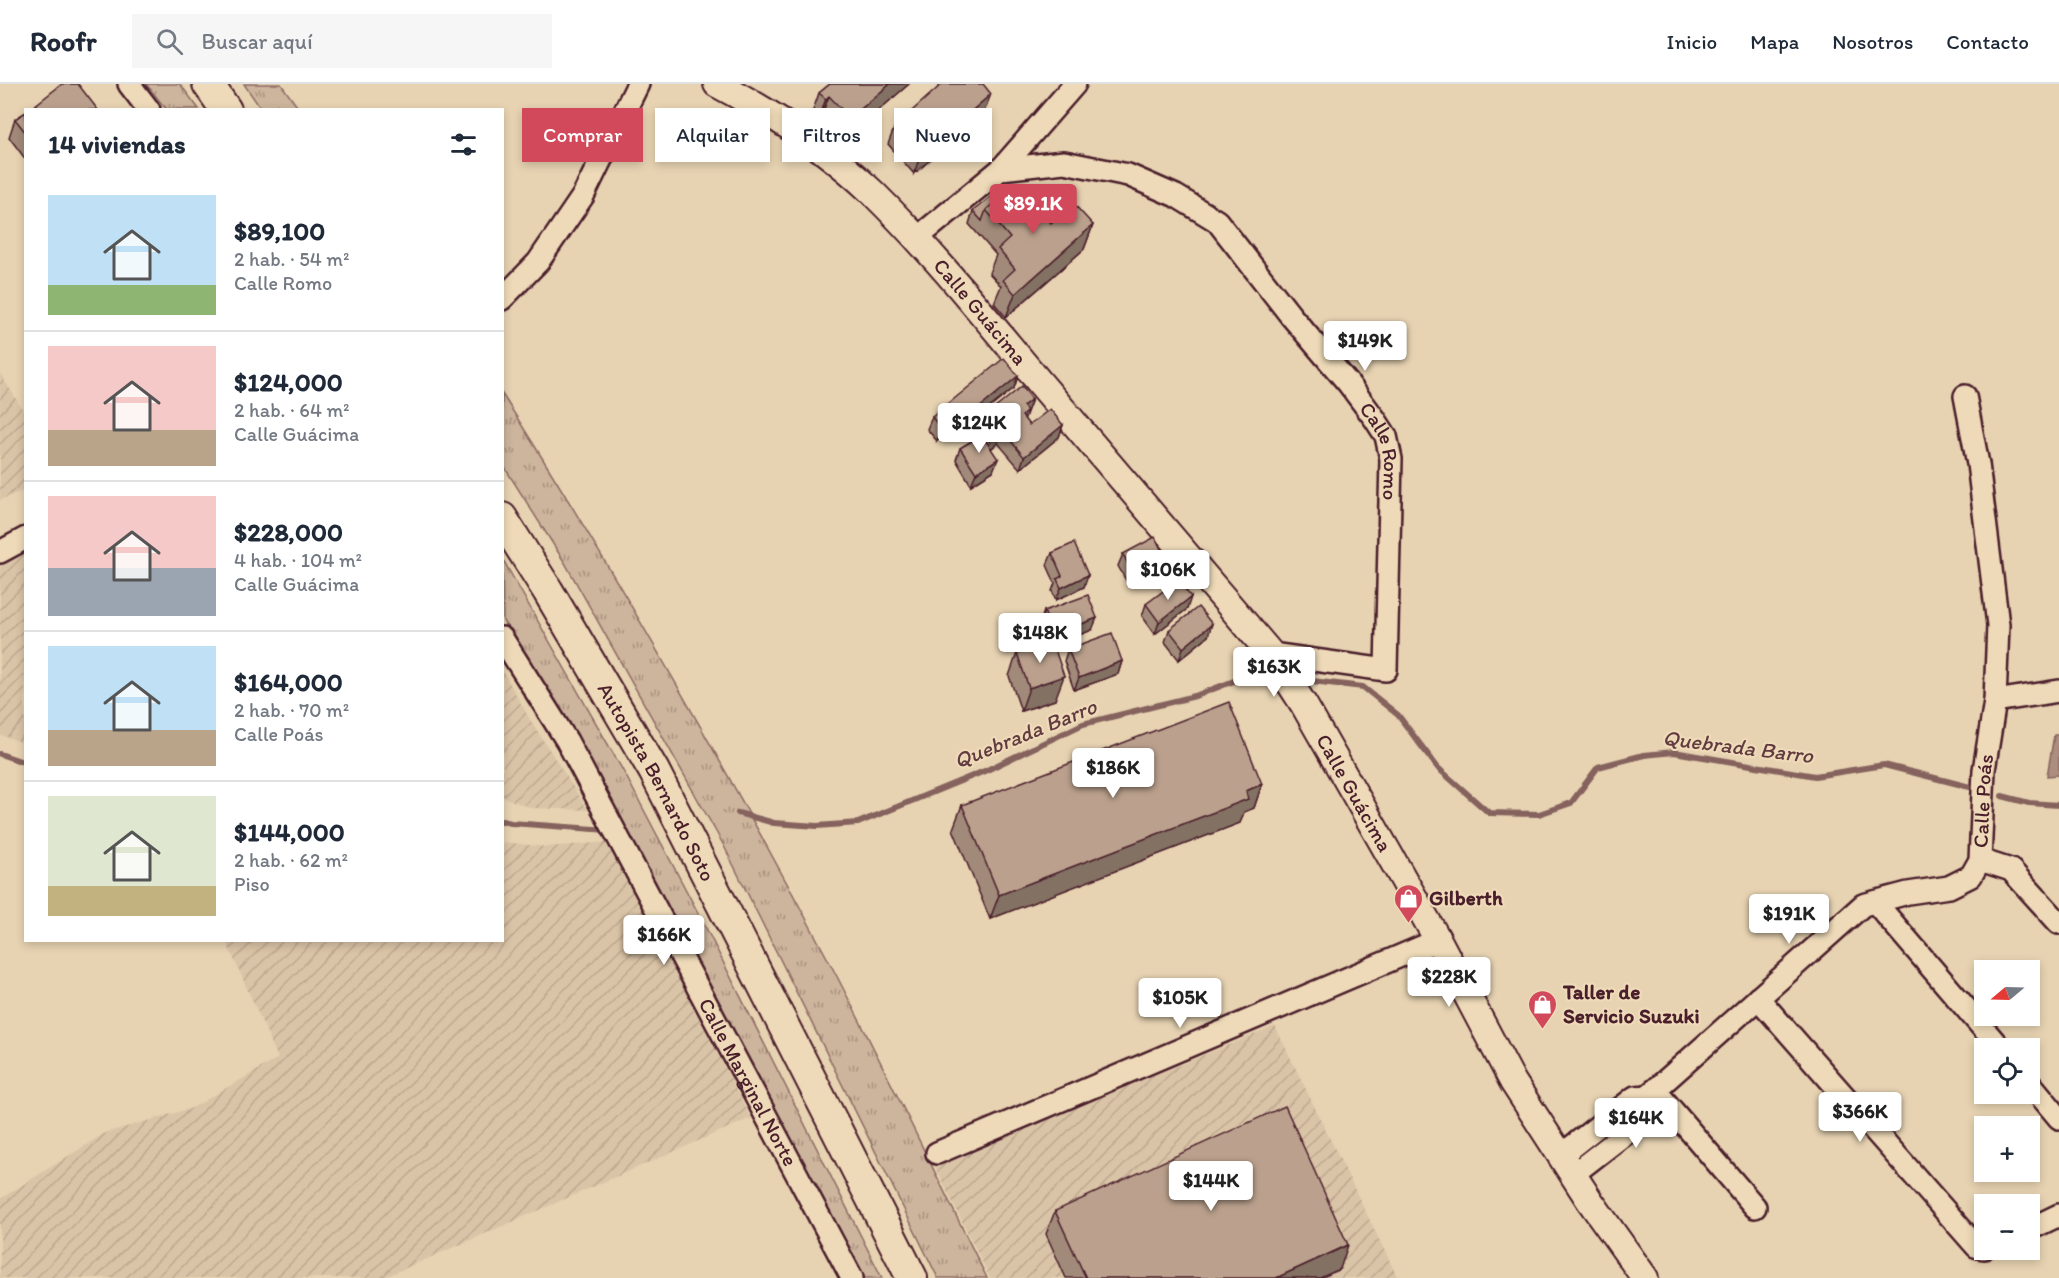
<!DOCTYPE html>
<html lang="es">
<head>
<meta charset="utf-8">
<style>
  :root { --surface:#fff; --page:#f6f6f7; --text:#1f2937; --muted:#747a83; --line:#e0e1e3; --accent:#d1495b }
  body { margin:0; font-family:Itim,sans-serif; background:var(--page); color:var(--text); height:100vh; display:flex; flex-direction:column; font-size:22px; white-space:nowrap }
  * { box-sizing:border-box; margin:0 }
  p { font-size:20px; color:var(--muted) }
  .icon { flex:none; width:33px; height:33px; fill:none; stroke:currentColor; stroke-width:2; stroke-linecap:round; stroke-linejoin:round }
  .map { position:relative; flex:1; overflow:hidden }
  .side { position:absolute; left:24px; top:24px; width:480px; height:834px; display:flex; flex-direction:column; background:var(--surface); border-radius:0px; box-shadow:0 3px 9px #0003 }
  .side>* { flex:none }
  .top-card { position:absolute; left:522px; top:24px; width:570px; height:54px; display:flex; gap:12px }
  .needle { width:39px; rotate:251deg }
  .fabs { position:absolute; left:1974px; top:876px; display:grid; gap:12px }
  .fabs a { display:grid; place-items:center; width:66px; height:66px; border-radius:0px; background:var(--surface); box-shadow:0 3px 9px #0003; font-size:30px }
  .price { position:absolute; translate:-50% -51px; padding:0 14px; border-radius:6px; background:#fff; color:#222; font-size:20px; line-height:39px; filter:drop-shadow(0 2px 3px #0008) }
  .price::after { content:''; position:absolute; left:50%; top:36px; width:18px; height:14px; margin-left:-9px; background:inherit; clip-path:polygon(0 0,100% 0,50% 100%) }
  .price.selected { background:var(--accent); color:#fff }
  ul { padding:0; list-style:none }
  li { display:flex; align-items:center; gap:18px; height:150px; padding:0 24px }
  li+li { border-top:2px solid var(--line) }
  li span { display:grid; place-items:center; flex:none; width:168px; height:120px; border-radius:0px; color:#555 }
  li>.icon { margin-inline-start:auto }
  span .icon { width:72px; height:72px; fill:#fffc; stroke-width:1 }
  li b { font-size:26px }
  h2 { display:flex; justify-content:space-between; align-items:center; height:72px; padding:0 24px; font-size:26px }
  .tag { padding:0 21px; border-radius:0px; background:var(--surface); box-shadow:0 3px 9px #0003; font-size:21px; line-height:54px }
  .tag.selected { background:var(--accent); color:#fff }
  header { display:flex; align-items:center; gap:36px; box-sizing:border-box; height:84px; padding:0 30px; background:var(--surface); border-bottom:2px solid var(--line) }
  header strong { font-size:28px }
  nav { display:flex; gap:33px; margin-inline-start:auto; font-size:21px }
  .search { width:420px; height:54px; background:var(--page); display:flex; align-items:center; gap:15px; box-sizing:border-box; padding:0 21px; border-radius:0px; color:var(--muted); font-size:22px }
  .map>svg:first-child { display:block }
</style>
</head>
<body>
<header>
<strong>Roofr</strong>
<div class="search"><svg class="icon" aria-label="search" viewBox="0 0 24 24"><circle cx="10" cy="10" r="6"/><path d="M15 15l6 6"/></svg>Buscar aquí</div>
<nav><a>Inicio</a><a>Mapa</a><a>Nosotros</a><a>Contacto</a></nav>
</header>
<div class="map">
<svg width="2059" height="1194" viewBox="0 0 2059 1194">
  <defs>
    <pattern id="industrial-furrows" width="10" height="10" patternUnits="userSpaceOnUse" patternTransform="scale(1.5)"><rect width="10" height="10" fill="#dac4a7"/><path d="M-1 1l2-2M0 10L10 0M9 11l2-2" fill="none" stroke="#bda890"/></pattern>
    <pattern id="grass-tufts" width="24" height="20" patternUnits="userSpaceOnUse" patternTransform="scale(1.5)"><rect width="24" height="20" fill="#cdb49c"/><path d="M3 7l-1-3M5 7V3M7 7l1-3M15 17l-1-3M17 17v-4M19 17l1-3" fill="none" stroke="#a8927f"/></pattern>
  </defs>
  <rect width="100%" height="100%" fill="#e7d3b2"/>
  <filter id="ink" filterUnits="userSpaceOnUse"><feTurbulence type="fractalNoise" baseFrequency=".0167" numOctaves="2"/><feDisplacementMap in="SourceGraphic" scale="12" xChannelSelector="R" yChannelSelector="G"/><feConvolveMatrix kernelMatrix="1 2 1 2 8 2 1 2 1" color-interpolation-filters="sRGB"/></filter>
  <g filter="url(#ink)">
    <!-- industrial -->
    <path fill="url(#industrial-furrows)" d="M0 289 26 331 25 406 0 416Z
      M25 466V659L0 651V479Z
      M503 587 529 634 588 726 531 724 503 713Z
      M503 758 547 763 608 758 751 1034 383 1194H0V1115L105 1049 192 1024 278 974 226 857 502 856Z
      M1275 942 1398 1194H990L934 1081Z"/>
    <!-- grass -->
    <path fill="url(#grass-tufts)" stroke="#8c6a64" stroke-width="1.5" d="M146 0H180L199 25H166Z
      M244 0H281L299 25H261Z
      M502 310C620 495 728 688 831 881 885 984 935 1090 987 1194H938L724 762 565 479 503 381Z
      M502 474 626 692 706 844 882 1194H860L712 908 577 662 503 537Z"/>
    <!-- water -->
    <path fill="#ac8e7f" stroke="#85625d" stroke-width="1.5" d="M2054 651H2059V691L2047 692Z"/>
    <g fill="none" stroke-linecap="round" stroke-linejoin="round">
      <!-- stream -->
      <path stroke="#85625d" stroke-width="6" d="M1295 595 1363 603 1398 631 1438 684 1489 729 1539 730 1571 719 1598 683 1644 671 1674 668 1815 692 1884 681 1970 703
        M0 670 26 679
        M2002 712 2029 719 2059 721
        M738 729 774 739 817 742 858 739 987 686 1083 640 1195 612 1234 597 1259 593 1278 594
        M502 737 511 739 608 746"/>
      <defs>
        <g id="minor">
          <path d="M129 0 149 26"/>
          <path id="s1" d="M1001 85 1064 78 1128 91 1176 112 1217 137 1291 232 1348 299 1375 335 1386 352 1391 375 1386 586 1271 570"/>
          <path d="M916 155 1001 85 1075 0"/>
          <path d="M502 215 538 178 583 112 638 0"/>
          <path d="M0 468 26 454"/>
          <path id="s2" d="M502 554 567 657 852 1194"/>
          <path d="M1995 617 2059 607"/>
          <path d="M1980 776 2011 786 2059 839"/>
          <path d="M1875 818 2000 964"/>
          <path d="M1758 914 1977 1163 1984 1164"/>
          <path d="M2030 999 2059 1034"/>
          <path d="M1655 1006 1755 1123"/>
          <path d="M937 1069 1438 856"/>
          <path id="s3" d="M1560 1072 1635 1013 1647 1012 1655 1006 1863 821 1908 809 1949 803 1971 792 1980 776 1984 686 1995 617 1998 541 1978 380 1965 312"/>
          <path d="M1572 1091 1647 1033V1012"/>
          <path d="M2030 1145 2059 1131"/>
        </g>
        <g id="major">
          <path id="s4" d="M717 0C772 29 828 66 873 109 933 168 987 236 1041 300 1118 390 1195 480 1271 570L1304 621 1438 856 1513 998 1590 1117 1645 1194"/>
        </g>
        <g id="highway">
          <path d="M208 0 226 26"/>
          <path id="s5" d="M502 434 548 507 654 687 912 1194"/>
        </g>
      </defs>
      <!-- minor casing -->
      <use href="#minor" stroke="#4a1f2b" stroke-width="26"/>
      <!-- major casing -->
      <use href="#major" stroke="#4a1f2b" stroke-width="30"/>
      <!-- highway casing -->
      <use href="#highway" stroke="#4a1f2b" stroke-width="34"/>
      <!-- minor -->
      <use href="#minor" stroke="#eedab8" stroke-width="21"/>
      <!-- major -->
      <use href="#major" stroke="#eedab8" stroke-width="26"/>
      <!-- highway -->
      <use href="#highway" stroke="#eedab8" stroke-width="30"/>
    </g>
    <!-- wall -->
    <path fill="#a18a79" stroke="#4a1f2b" stroke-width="1.5" d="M830 0H909L842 58 820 36 817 38 811 32 819 9Z
      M26 28V76L9 53 15 35Z
      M984 28 914 90 888 60 895 42Z
      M1008 107 1051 139 1093 141 1084 165 1006 233 994 219 1001 202 989 189 996 171 969 140 973 127Z
      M1018 292 1014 304 962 346 957 340 937 357 927 345 932 333Z
      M1032 315 1024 335 1029 341H1063L1059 353 1020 385 998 359 991 365 993 387 971 401 956 376 960 364 975 355 972 351 977 339Z
      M1162 467 1158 479 1153 481 1151 487 1128 500 1118 482 1123 470Z
      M1052 469 1088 491 1084 503 1056 516 1052 507 1055 499 1047 481Z
      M1146 520 1187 525 1155 550 1142 532Z
      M1044 527 1092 546 1053 561 1055 616 1021 627 1009 592 1017 569 1047 558 1040 539Z
      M1169 546 1208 552 1179 576 1165 558Z
      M1068 565 1122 577 1118 590 1074 606 1064 577Z
      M1262 700 1254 724 1244 728 1240 739 990 835 953 745 962 721Z
      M1055 1127 1340 1185 1320 1194H1066L1046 1150Z"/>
    <!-- shaded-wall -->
    <path fill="#837163" stroke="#4a1f2b" stroke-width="1.5" d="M890 0H909L842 58 850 34Z
      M991 10 984 28 914 90 920 72Z
      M829 12 820 36 817 38 826 15Z
      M1093 141 1084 165 1006 233 1015 210Z
      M1018 292 1014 304 962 346 967 334Z
      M1032 315 1023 339 1017 344 1023 322Z
      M961 328 957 340 937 357 941 345Z
      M1063 341 1059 353 1020 385 1024 373Z
      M1003 347 998 359 986 368 991 356Z
      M998 375 993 387 971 401 976 389Z
      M1162 467 1158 479 1153 481 1151 487 1128 500 1132 488 1154 472Z
      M1088 491 1084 503 1056 516 1061 504Z
      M1191 513 1187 525 1155 550 1159 538Z
      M1097 534 1092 546 1049 563 1053 551Z
      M1212 540 1208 552 1179 576 1183 564Z
      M1122 577 1118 590 1074 606 1079 594Z
      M1064 592 1055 616 1021 627 1029 604Z
      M1262 700 1254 724 1244 728 1240 739 990 835 999 811Z
      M1348 1161 1340 1185 1320 1194H1276Z"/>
    <!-- building -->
    <path fill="#bba18d" stroke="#4a1f2b" stroke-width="1.5" d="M62 0H78L98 26H29Z
      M830 0H890L850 34 829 12 826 15 819 9Z
      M942 0H983L991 10 920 72 895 42Z
      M26 28V49L15 35Z
      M1016 100 1051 139 1073 119 1093 141 1015 210 1003 196 1015 185 998 165 1010 154 986 126Z
      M1004 102 1008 107 986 126 982 137 973 127Z
      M1004 274 1018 292 967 334 961 328 941 345 932 333Z
      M1022 302 1032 315 1023 322 1027 327 1022 332 1029 341 1050 325 1063 341 1024 373 1003 347 991 356 977 339Z
      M982 351 998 375 976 389 960 364Z
      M1155 453 1162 467 1154 472 1156 475 1132 488 1123 470Z
      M1074 459 1088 491 1061 504 1057 495 1062 492 1052 469Z
      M1178 496 1191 513 1159 538 1146 520Z
      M1088 511 1097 534 1053 551 1044 527Z
      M1198 523 1212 540 1183 564 1169 546Z
      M1112 549 1122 577 1079 594 1068 565Z
      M1052 557 1064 592 1029 604 1017 569Z
      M1229 618 1262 700 1246 707 1248 715 999 811 962 721Z
      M1285 1022 1348 1161 1276 1194H1086L1055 1127Z"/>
  </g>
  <!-- icons -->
  <defs>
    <symbol id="shop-pin" viewBox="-11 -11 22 30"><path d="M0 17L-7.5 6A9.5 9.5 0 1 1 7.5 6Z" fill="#d1495b" stroke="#eedab8"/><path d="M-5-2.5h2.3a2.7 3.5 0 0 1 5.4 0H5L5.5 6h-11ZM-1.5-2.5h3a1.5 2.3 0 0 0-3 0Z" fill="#fff"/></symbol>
  </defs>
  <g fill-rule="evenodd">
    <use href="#shop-pin" x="1392" y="798" width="33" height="45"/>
    <use href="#shop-pin" x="1526" y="904" width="33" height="45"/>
  </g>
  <g text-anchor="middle" stroke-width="4.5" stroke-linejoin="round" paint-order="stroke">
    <!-- street labels -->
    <g font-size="21" fill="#4a1f2b" stroke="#eedab8">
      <text dy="7" stroke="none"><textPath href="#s4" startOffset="351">Calle Guácima</textPath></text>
      <text dy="7" stroke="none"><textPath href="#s1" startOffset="516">Calle Romo</textPath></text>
      <text dy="7" stroke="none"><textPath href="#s5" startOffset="306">Autopista Bernardo Soto</textPath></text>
      <text dy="7" stroke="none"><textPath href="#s4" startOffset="962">Calle Guácima</textPath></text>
      <text dy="7" stroke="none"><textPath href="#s3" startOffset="586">Calle Poás</textPath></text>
      <text dy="7" stroke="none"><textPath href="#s2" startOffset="508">Calle Marginal Norte</textPath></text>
    </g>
    <!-- poi labels -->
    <g font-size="21" font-weight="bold" fill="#4a1f2b" stroke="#eedab8" text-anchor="start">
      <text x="1429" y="821">Gilberth</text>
      <text x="1563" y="915">Taller de<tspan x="1563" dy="24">Servicio Suzuki</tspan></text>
    </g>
    <!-- water labels -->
    <g font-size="22" font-style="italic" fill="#623b40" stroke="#eedab8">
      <text transform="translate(1025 649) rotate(-22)" y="8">Quebrada Barro</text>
      <text transform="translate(1738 662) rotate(7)" y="8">Quebrada Barro</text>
    </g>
  </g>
</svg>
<div class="fabs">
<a><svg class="needle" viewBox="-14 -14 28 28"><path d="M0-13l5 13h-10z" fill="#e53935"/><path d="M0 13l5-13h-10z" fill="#747a83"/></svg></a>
<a><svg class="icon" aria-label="locate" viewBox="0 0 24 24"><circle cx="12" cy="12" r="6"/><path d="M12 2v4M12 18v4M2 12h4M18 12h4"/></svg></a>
<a>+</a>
<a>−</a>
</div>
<b class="price selected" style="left:1033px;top:151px">$89.1K</b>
<b class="price" style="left:1365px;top:288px">$149K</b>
<b class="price" style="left:979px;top:370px">$124K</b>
<b class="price" style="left:1168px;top:517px">$106K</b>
<b class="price" style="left:1040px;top:580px">$148K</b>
<b class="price" style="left:1274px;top:614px">$163K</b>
<b class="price" style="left:1113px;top:715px">$186K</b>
<b class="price" style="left:1789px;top:861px">$191K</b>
<b class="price" style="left:664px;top:882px">$166K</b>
<b class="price" style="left:1449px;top:924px">$228K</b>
<b class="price" style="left:1180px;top:945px">$105K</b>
<b class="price" style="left:1860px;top:1059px">$366K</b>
<b class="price" style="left:1636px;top:1065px">$164K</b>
<b class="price" style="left:1211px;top:1128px">$144K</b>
<div class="top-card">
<a class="tag selected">Comprar</a>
<a class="tag">Alquilar</a>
<a class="tag">Filtros</a>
<a class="tag">Nuevo</a>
</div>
<section class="side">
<h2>14 viviendas<svg class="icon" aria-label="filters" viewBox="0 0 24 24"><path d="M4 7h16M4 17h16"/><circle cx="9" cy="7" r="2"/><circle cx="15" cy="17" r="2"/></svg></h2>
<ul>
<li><span style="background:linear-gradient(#bfe0f5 75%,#8fb573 0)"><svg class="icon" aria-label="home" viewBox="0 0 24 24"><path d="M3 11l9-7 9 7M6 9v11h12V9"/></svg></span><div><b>$89,100</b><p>2 hab. · 54 m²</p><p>Calle Romo</p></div></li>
<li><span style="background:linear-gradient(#f6c9c9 70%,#b9a48a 0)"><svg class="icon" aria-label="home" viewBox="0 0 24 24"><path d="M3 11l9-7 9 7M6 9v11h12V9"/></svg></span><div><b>$124,000</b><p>2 hab. · 64 m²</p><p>Calle Guácima</p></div></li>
<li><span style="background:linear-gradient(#f6c9c9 60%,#9aa5b1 0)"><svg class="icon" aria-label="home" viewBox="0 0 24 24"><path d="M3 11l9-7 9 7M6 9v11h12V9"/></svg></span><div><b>$228,000</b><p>4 hab. · 104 m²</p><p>Calle Guácima</p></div></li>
<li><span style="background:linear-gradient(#bfe0f5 70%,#b9a48a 0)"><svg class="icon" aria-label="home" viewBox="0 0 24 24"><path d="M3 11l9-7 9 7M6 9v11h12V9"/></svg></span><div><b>$164,000</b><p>2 hab. · 70 m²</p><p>Calle Poás</p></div></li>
<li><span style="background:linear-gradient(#dfe7d0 75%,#c2b280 0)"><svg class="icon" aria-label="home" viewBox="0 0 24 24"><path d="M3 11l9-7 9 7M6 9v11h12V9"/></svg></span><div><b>$144,000</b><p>2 hab. · 62 m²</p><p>Piso</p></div></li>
</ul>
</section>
</div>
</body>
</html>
